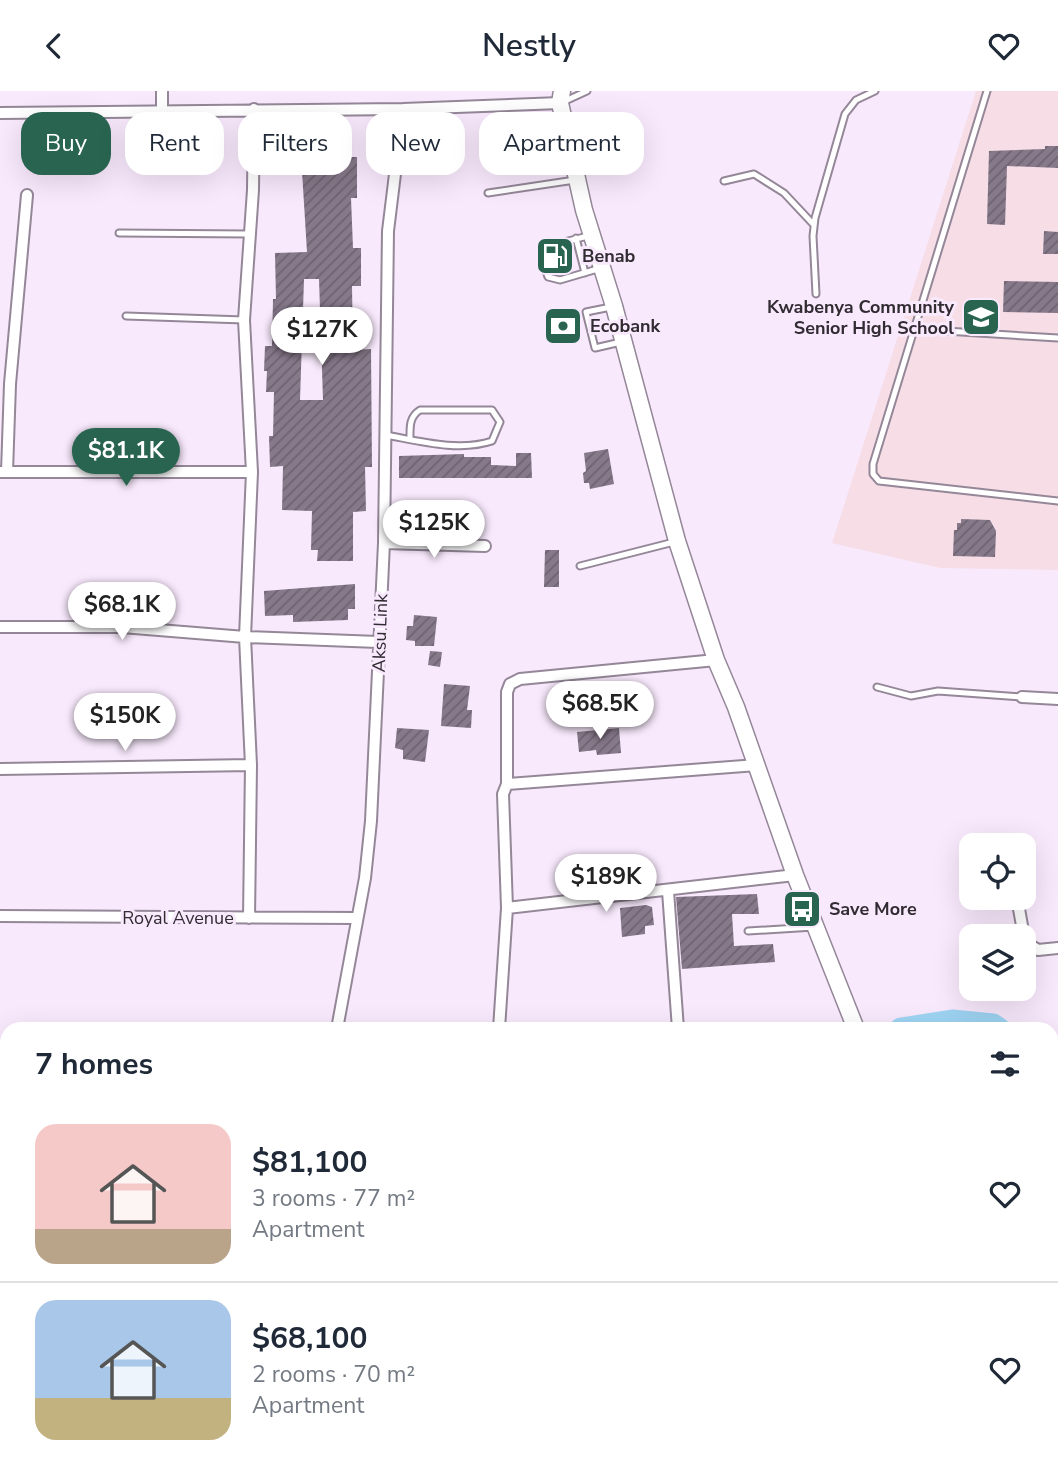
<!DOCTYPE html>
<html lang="en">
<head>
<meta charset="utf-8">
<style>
  :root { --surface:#fff; --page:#f2f2f3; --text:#1f2937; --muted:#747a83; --line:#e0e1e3; --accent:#28644f }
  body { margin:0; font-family:"Nunito Sans",sans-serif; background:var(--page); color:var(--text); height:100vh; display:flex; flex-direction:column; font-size:26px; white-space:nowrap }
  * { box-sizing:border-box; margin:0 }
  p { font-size:23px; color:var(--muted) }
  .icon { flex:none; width:38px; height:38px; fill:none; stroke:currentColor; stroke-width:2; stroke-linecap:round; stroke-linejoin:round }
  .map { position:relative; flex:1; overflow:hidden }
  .side { position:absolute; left:0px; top:931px; width:1059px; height:448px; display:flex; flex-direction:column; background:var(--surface); border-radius:21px 21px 0 0; box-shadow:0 7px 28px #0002 }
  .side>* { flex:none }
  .top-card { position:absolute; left:21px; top:21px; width:700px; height:63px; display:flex; gap:14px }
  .controls { position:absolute; left:959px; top:742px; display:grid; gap:14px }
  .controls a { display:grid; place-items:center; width:77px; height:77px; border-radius:14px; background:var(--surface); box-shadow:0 7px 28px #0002; font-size:35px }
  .price { position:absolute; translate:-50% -60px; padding:0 16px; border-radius:24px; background:#fff; color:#222; font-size:23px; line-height:46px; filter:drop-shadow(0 2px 4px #0008) }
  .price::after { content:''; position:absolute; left:50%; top:42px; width:21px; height:16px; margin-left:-10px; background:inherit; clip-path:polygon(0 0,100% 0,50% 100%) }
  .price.active { background:var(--accent); color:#fff }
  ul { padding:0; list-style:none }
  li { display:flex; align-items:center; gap:21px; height:175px; padding:0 35px }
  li+li { border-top:2px solid var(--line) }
  li span { display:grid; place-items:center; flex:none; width:196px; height:140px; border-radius:21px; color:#555 }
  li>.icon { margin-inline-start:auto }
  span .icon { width:84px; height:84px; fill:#fffc; stroke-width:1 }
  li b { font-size:30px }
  h2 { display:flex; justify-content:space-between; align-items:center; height:84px; padding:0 35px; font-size:30px }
  .chip { padding:0 24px; border-radius:21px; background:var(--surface); box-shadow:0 7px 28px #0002; font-size:24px; line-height:63px }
  .chip.active { background:var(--accent); color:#fff }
  header { display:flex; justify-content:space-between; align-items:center; height:91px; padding:0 35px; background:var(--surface); font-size:32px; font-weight:600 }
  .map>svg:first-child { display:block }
</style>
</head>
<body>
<header><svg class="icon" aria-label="back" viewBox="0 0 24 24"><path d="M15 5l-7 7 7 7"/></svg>Nestly<svg class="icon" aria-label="heart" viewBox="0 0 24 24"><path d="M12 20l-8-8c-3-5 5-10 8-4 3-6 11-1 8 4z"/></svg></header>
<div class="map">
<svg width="1058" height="1379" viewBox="0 0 1058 1379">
  <defs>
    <pattern id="building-hatch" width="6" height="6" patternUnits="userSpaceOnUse" patternTransform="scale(1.75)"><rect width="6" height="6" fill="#86798a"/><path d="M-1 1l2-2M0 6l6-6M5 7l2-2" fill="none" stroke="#6e6371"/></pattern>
  </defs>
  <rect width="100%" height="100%" fill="#f8e9fc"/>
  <!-- education -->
  <path fill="#f6dde6" d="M976 0H1058V479L940 477 832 452Z"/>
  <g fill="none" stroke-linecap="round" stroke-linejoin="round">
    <!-- river -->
    <path stroke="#9ed4f3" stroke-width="23" d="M901 938 952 930 993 934 999 938
      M1052 994 1058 1001"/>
  </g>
  <!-- building -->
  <path fill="url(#building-hatch)" fill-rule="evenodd" d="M1045 55H1058V77L1007 75 1005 134 987 133 989 60 1045 58Z
    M318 66H357V107H351L353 157H361V195H352L353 259 371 258 372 376H365L366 420 353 421V470H317L318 459H311L312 420 282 419 283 375 270 376 269 345H273L274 301H266L267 280H264L265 255H272L273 208H276L275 162 307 161 302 80H318ZM304 188H319L323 309H300Z
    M1044 140 1058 141V163H1043Z
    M1004 190 1058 191V222L1003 221Z
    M608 358 614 393 590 398 589 392H584L583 382 586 380 584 362Z
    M516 362H531L532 387H399V365L464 363V366H491V374L516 375Z
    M961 428 990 429 996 440 995 466 953 465 954 439H957V432H961Z
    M545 459H559V496H544Z
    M355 493V518H348V529L293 531V524L265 525 264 500Z
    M414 524 437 526 434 555H415V550L406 549 407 535H413Z
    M430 560 442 561 440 576 428 574Z
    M444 593 470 595 467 619H472L471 637 441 635Z
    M397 637 429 639 425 671 403 668V659L395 657Z
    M619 637 621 662 597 664 596 659 579 661 577 641Z
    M757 803 759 823H732L734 855 773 853 775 871 682 878 676 806Z
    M646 814 652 816 654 834 645 835V843L622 846 620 817Z"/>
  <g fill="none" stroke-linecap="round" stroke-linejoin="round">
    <defs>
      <path id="lane" d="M987 0 873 373V383L879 390 1058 410
        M563 11 587 0
        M724 90 754 83 784 102 814 134
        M488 102 575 89
        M119 142 249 143
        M588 145 544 156 542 169 548 186 560 189 601 177
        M576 147 585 182
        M816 203 813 145 815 127 845 23 856 9 875 0
        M611 216 586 221 595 257 621 251
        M126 225 244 229
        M913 238 1058 247
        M386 344C419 350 459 361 492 350L500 331 492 319H420C409 326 410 336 410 348
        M580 475 674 451
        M877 596 911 605 938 600 1022 606
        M748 840 814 836
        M240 1372 242 1379"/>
      <path id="street" d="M162 0V20
        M0 22 403 18 560 12
        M0 381H252
        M7 381 10 293 27 104
        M384 452 485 455
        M0 536H122L245 546 378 551
        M1022 606 1058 608
        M0 678 251 674
        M507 693V601L510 593 520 588 716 569
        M668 800 678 938
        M1017 807 1025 851 1038 859 1058 857
        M507 817 503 703 507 693 757 674
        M0 825 356 827
        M249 827 251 674 245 546 252 381 244 229 253 99 254 18
        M337 938 365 787 371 730 384 452 388 140 403 18
        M499 938 507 817 795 784
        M0 984H7
        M1052 1126 1058 1127
        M0 1130H7
        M1052 1259 1057 1266 1058 1305
        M0 1273H7
        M399 1372V1379
        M114 1379V1372
        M279 1379 281 1372"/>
      <path id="secondary" d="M562 0 560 12 584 119 614 215 677 450 716 569 736 616 795 784 856 938
        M852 1372V1379"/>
    </defs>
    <!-- lane casing -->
    <use href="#lane" stroke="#948798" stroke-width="9"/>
    <!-- street casing -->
    <use href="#street" stroke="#948798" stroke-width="14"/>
    <!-- secondary casing -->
    <use href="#secondary" stroke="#948798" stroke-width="19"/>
    <!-- lane -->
    <use href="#lane" stroke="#fff" stroke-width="5"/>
    <!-- street -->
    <use href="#street" stroke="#fff" stroke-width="10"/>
    <!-- secondary -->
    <use href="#secondary" stroke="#fff" stroke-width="16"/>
  </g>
  <!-- icons -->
  <defs>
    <symbol id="fuel-square" viewBox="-11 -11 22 22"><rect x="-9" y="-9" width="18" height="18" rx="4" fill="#28644f" stroke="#f8e9fc"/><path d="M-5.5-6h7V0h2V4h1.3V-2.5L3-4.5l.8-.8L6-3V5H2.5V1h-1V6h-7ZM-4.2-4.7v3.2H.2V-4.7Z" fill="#fff"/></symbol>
    <symbol id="school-square" viewBox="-11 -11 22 22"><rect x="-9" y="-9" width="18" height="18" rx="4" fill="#28644f" stroke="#f8e9fc"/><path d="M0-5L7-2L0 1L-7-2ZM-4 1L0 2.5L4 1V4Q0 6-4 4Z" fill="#fff"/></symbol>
    <symbol id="bank-square" viewBox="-11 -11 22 22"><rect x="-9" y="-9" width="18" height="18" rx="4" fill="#28644f" stroke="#f8e9fc"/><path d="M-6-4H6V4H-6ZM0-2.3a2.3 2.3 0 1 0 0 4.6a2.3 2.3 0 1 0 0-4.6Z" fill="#fff"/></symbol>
    <symbol id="bus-square" viewBox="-11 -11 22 22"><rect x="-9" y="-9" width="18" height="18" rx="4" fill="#28644f" stroke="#f8e9fc"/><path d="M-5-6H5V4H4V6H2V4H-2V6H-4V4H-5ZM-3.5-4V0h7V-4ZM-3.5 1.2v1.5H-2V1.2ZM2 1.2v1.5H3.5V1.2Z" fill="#fff"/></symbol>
  </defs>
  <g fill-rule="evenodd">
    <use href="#fuel-square" x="533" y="143" width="44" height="44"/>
    <use href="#school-square" x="959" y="204" width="44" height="44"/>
    <use href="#bank-square" x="541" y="213" width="44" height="44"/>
    <use href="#bus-square" x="780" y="796" width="44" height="44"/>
  </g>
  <g text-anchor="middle" stroke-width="6" stroke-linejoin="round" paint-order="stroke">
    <!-- poi labels -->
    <g font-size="18" font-weight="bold" fill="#312b32" stroke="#f8e9fc" text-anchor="start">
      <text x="582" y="171">Benab</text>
      <text x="954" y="222" text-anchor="end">Kwabenya Community<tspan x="954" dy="21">Senior High School</tspan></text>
      <text x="590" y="241">Ecobank</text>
      <text x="829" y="824">Save More</text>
    </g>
    <!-- street labels -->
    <g font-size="18" fill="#312b32" stroke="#f8e9fc">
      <text transform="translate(380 542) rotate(-88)" y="6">Aksu Link</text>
      <text x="178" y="833">Royal Avenue</text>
    </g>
  </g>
</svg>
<div class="controls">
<a><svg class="icon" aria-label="locate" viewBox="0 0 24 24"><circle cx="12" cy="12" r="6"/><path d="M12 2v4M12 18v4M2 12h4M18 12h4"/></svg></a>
<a><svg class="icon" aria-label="layers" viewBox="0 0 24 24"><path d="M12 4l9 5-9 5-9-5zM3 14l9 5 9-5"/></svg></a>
</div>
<b class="price" style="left:322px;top:276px">$127K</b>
<b class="price active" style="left:126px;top:397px">$81.1K</b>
<b class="price" style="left:434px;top:469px">$125K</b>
<b class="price" style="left:122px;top:551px">$68.1K</b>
<b class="price" style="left:600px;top:650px">$68.5K</b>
<b class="price" style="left:125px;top:662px">$150K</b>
<b class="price" style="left:606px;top:823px">$189K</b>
<div class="top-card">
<a class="chip active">Buy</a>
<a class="chip">Rent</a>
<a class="chip">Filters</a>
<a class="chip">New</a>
<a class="chip">Apartment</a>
</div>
<section class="side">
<h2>7 homes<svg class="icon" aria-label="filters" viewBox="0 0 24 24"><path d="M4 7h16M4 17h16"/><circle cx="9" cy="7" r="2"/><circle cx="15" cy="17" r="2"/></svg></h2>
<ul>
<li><span style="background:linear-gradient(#f6c9c9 75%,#b9a48a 0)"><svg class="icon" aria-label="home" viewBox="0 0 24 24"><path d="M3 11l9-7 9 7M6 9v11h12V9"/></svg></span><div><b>$81,100</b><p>3 rooms · 77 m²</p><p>Apartment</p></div><svg class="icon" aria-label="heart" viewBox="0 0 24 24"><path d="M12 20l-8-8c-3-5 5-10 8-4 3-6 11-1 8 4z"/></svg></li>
<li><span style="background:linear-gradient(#a9c7e8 70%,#c2b280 0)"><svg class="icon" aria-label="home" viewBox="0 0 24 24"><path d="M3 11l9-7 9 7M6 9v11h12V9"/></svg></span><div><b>$68,100</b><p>2 rooms · 70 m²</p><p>Apartment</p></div><svg class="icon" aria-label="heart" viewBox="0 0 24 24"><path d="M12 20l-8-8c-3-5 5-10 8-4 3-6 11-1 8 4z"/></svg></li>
</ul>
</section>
</div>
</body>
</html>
